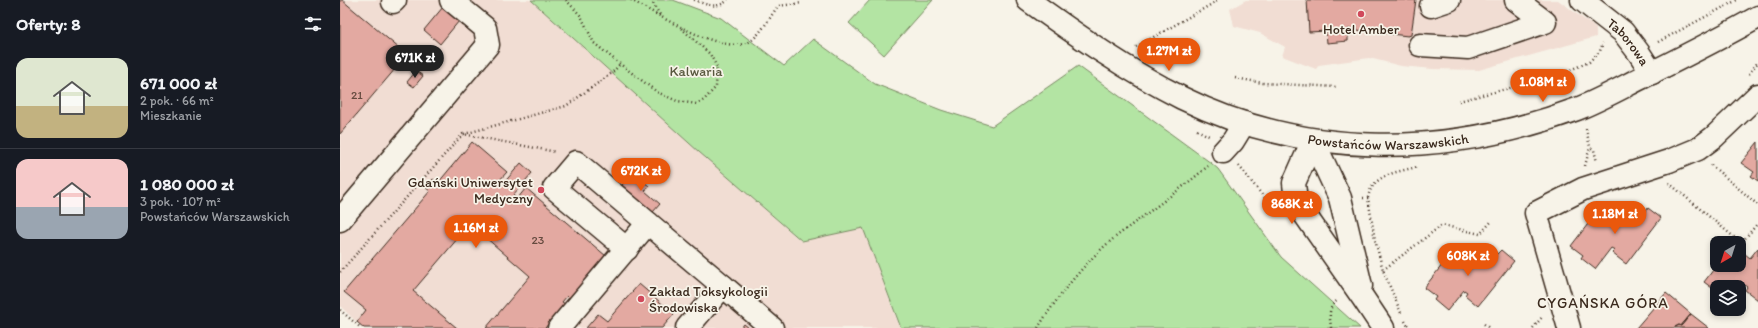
<!DOCTYPE html>
<html lang="pl">
<head>
<meta charset="utf-8">
<style>
  :root { --surface:#171b24; --page:#242831; --text:#f1f3f6; --muted:#9ea1a6; --line:#363941; --accent:#ea580c }
  body { margin:0; font-family:Itim,sans-serif; background:var(--page); color:var(--text); height:100vh; display:flex; flex-direction:column; font-size:15px; white-space:nowrap }
  * { box-sizing:border-box; margin:0 }
  p { font-size:13px; color:var(--muted) }
  .icon { flex:none; width:22px; height:22px; fill:none; stroke:currentColor; stroke-width:2; stroke-linecap:round; stroke-linejoin:round }
  .map { position:relative; flex:1; overflow:hidden }
  .drawer { display:flex; flex-direction:column; background:var(--surface); width:340px }
  .drawer>* { flex:none }
  .needle { width:26px; rotate:219deg }
  .buttons { position:absolute; left:1370px; top:236px; display:grid; gap:8px }
  .buttons a { display:grid; place-items:center; width:36px; height:36px; border-radius:8px; background:var(--surface); box-shadow:0 2px 6px #0003; font-size:20px }
  .price { position:absolute; translate:-50% -34px; padding:0 9px; border-radius:14px; background:var(--accent); color:#fff; font-size:13px; line-height:26px; filter:drop-shadow(0 1px 2px #0008) }
  .price::after { content:''; position:absolute; left:50%; top:24px; width:12px; height:9px; margin-left:-6px; background:inherit; clip-path:polygon(0 0,100% 0,50% 100%) }
  .price.selected { background:#222; color:#fff }
  ul { padding:0; list-style:none }
  li { display:flex; align-items:center; gap:12px; height:100px; padding:0 16px }
  li+li { border-top:1px solid var(--line) }
  li span { display:grid; place-items:center; flex:none; width:112px; height:80px; border-radius:12px; color:#555 }
  li>.icon { margin-inline-start:auto }
  span .icon { width:48px; height:48px; fill:#fffc; stroke-width:1 }
  li b { font-size:17px }
  h2 { display:flex; justify-content:space-between; align-items:center; height:48px; padding:0 16px; font-size:17px }
  main { display:flex; flex:1; min-height:0 }
  .map>svg:first-child { display:block }
</style>
</head>
<body>
<main>
<section class="drawer">
<h2>Oferty: 8<svg class="icon" aria-label="filters" viewBox="0 0 24 24"><path d="M4 7h16M4 17h16"/><circle cx="9" cy="7" r="2"/><circle cx="15" cy="17" r="2"/></svg></h2>
<ul>
<li><span style="background:linear-gradient(#dfe7d0 60%,#c2b280 0)"><svg class="icon" aria-label="home" viewBox="0 0 24 24"><path d="M3 11l9-7 9 7M6 9v11h12V9"/></svg></span><div><b>671 000 zł</b><p>2 pok. · 66 m²</p><p>Mieszkanie</p></div></li>
<li><span style="background:linear-gradient(#f6c9c9 60%,#9aa5b1 0)"><svg class="icon" aria-label="home" viewBox="0 0 24 24"><path d="M3 11l9-7 9 7M6 9v11h12V9"/></svg></span><div><b>1 080 000 zł</b><p>3 pok. · 107 m²</p><p>Powstańców Warszawskich</p></div></li>
</ul>
</section>
<div class="map">
<svg width="1418" height="328" viewBox="0 0 1418 328">
  <rect width="100%" height="100%" fill="#f7f3e8"/>
  <filter id="ink" filterUnits="userSpaceOnUse"><feTurbulence type="fractalNoise" baseFrequency=".025" numOctaves="2"/><feDisplacementMap in="SourceGraphic" scale="8" xChannelSelector="R" yChannelSelector="G"/><feConvolveMatrix kernelMatrix="1 2 1 2 8 2 1 2 1" color-interpolation-filters="sRGB"/></filter>
  <g filter="url(#ink)">
    <!-- built -->
    <path fill="#f1ddd3" d="M0 0H191L359 152 461 241 523 228 560 328H23L0 306Z
      M906 0H1218L1256 28V37L1139 70 1093 69 1061 66 1029 58 979 65 976 69 942 56 945 47 920 33 894 26 890 9Z"/>
    <!-- green -->
    <path fill="#b3e4a3" stroke="#778760" d="M191 0H333L381 18 444 66 473 39 535 84 601 110 652 126 738 66 871 163 878 169 941 257 1020 328H561L523 228 462 241 359 152Z
      M530 0H593L544 55 509 23Z"/>
    <!-- building -->
    <path fill="#e3a9a1" stroke="#3b2a1e" d="M0 0H2L67 55 0 134Z
      M967 0H1076L1071 35 1068 36 1008 29V41L987 43 986 31 969 32Z
      M103 7 119 21 100 44 84 30Z
      M76 71 83 76 74 87 67 82Z
      M132 142 167 172 157 183 162 185 181 163 192 173 173 195 177 199 186 188 266 256 230 299 227 296 222 302 225 304 205 328H146L190 276 130 224 73 291 117 328H24L17 322 26 310 4 292 90 191 86 188 93 179 98 183Z
      M1418 142V181L1411 176 1414 172 1401 163Z
      M293 173 309 186 305 191 320 204 313 212 282 185Z
      M1292 203 1305 213 1308 208 1321 218 1286 264 1272 253 1275 250 1271 248 1255 269 1241 258 1243 255 1231 246 1261 207 1274 218 1272 222 1275 224Z
      M1145 245 1157 254 1161 250 1174 261 1138 306 1125 295 1127 292 1124 290 1107 311 1094 300 1096 297 1084 288 1114 250 1130 263Z
      M1418 248V300L1405 290 1407 287 1403 284 1399 289V287H1377V297L1374 294 1376 291 1364 282 1377 265H1399V249L1410 258Z
      M299 284 334 314 322 328H246L258 314 267 321Z
      M1326 293 1351 314 1341 326 1339 325 1333 328H1296Z
      M1351 314 1369 328H1333L1339 325 1341 326Z
      M404 324 409 328H401Z"/>
    <g fill="none" stroke-linecap="round" stroke-linejoin="round">
      <defs>
        <g id="minor">
          <path id="s1" d="M688 0C738 36 788 71 842 98 968 160 1108 157 1237 109 1260 100 1283 87 1305 76 1343 57 1381 38 1418 17"/>
          <path id="s2" d="M1242 0 1283 32 1299 53 1312 73"/>
          <path d="M53 2 55 0"/>
          <path d="M1091 6 1109 0"/>
          <path d="M1080 45 1128 48 1205 22 1176 0"/>
          <path d="M973 140 954 183 956 202 1023 298 1043 328"/>
          <path d="M973 140 1000 198 1021 286"/>
          <path d="M883 152 893 141 904 123"/>
          <path d="M0 220 148 45 145 28 111 0"/>
          <path d="M287 249 214 188 236 162 308 223"/>
          <path d="M219 328 308 223 383 286"/>
          <path d="M347 328 383 286 432 328"/>
          <path d="M1229 328 1196 213 1243 189 1329 161 1358 149 1374 137 1418 95"/>
        </g>
      </defs>
      <!-- minor casing -->
      <use href="#minor" stroke="#3b2a1e" stroke-width="25"/>
      <!-- path -->
      <path stroke="#3b2a1e" stroke-width="2.5" stroke-dasharray="1 3" stroke-linecap="butt" d="M226 0 241 16 254 43 280 64 317 92 337 101 357 104 364 100 376 87 377 67 370 54 341 28
        M291 0C314 12 388 60 412 40 421 33 431 16 438 6L462 3
        M311 0 320 15
        M354 0C365 4 377 10 388 0
        M1318 42 1397 0
        M796 47 879 0
        M1409 74 1418 62
        M895 78 923 83 997 87
        M1119 101 1213 77 1249 62 1260 51 1263 43
        M1246 129 1250 147 1254 150 1257 162
        M857 130 869 136
        M124 134 226 106 272 73 280 64
        M1371 165 1418 205
        M899 166 930 205H935
        M1245 166 1250 147
        M1329 183 1401 243 1418 223
        M1023 198H1028L1035 240 1043 270 1061 313
        M1028 198C1032 174 1058 172 1077 167
        M1043 270 1102 225 1140 234 1151 222
        M0 272 123 134 216 152
        M0 310 21 328
        M1065 321 1069 328
        M1144 324 1149 328
        M698 328C716 298 746 261 773 239 805 214 838 192 868 166
        M991 328C990 317 987 307 998 300
        M1193 328 1203 316"/>
      <!-- minor -->
      <use href="#minor" stroke="#f7f3e8" stroke-width="22"/>
    </g>
  </g>
  <!-- markers -->
  <g fill="#d1495b" stroke="#f7f3e8" stroke-width="1.5">
    <circle cx="1021" cy="14" r="4"/>
    <circle cx="201" cy="190" r="4"/>
    <circle cx="301" cy="299" r="4"/>
  </g>
  <g text-anchor="middle" stroke-width="3.5" stroke-linejoin="round" paint-order="stroke">
    <!-- number labels -->
    <g font-size="12" fill="#654a3f">
      <text x="17" y="99">21</text>
      <text x="198" y="244">23</text>
    </g>
    <!-- poi labels -->
    <g font-size="14" fill="#3b2a1e" stroke="#f7f3e8">
      <text x="1021" y="34">Hotel Amber</text>
      <text x="193" y="187" text-anchor="end">Gdański Uniwersytet<tspan x="193" dy="16">Medyczny</tspan></text>
      <text x="309" y="296" text-anchor="start">Zakład Toksykologii<tspan x="309" dy="16">Środowiska</tspan></text>
    </g>
    <!-- street labels -->
    <g font-size="14" fill="#3b2a1e" stroke="#f7f3e8">
      <text dy="5" stroke="none"><textPath href="#s2" startOffset="63">Taborowa</textPath></text>
      <text dy="5" stroke="none"><textPath href="#s1" startOffset="396">Powstańców Warszawskich</textPath></text>
    </g>
    <!-- park labels -->
    <g font-size="14" fill="#59583f" stroke="#f7f3e8">
      <text x="356" y="76">Kalwaria</text>
    </g>
    <!-- neighbourhood labels -->
    <g font-size="15" letter-spacing="1" fill="#3b2a1e" stroke="#f7f3e8">
      <text x="1263" y="308">CYGAŃSKA GÓRA</text>
    </g>
  </g>
</svg>
<div class="buttons">
<a><svg class="needle" viewBox="-14 -14 28 28"><path d="M0-13l5 13h-10z" fill="#e53935"/><path d="M0 13l5-13h-10z" fill="#9ea1a6"/></svg></a>
<a><svg class="icon" aria-label="layers" viewBox="0 0 24 24"><path d="M12 4l9 5-9 5-9-5zM3 14l9 5 9-5"/></svg></a>
</div>
<b class="price" style="left:829px;top:72px">1.27M zł</b>
<b class="price selected" style="left:75px;top:79px">671K zł</b>
<b class="price" style="left:1203px;top:103px">1.08M zł</b>
<b class="price" style="left:301px;top:192px">672K zł</b>
<b class="price" style="left:952px;top:225px">868K zł</b>
<b class="price" style="left:1275px;top:235px">1.18M zł</b>
<b class="price" style="left:136px;top:249px">1.16M zł</b>
<b class="price" style="left:1128px;top:277px">608K zł</b>
</div>
</main>
</body>
</html>
